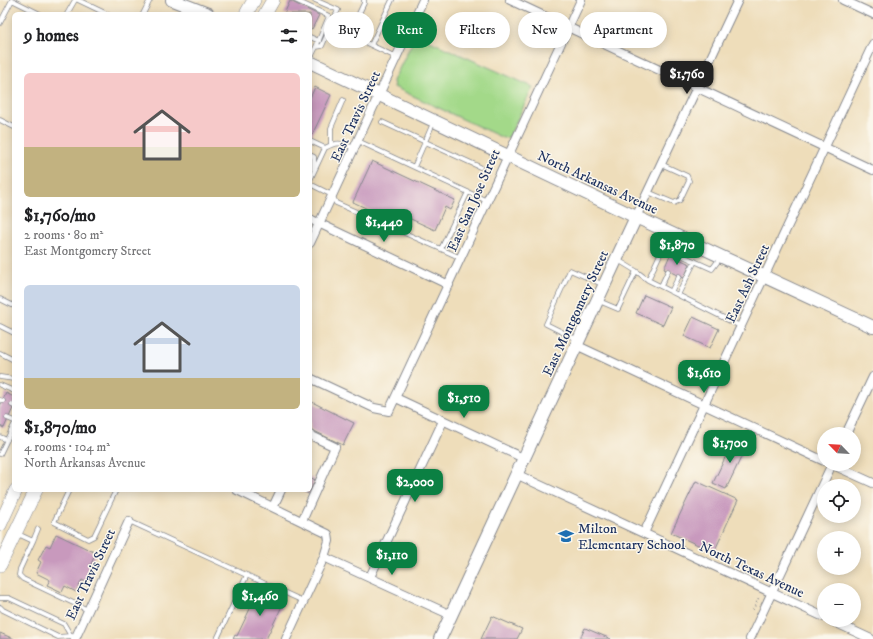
<!DOCTYPE html>
<html lang="en">
<head>
<meta charset="utf-8">
<style>
  :root { --surface:#fff; --page:#f6f6f6; --text:#202124; --muted:#757577; --accent:#0b8043 }
  body { margin:0; font-family:"IM FELL DW Pica",serif; background:var(--page); color:var(--text); height:100vh; display:flex; flex-direction:column; font-size:15px; white-space:nowrap }
  * { box-sizing:border-box; margin:0 }
  p { font-size:13px; color:var(--muted) }
  .icon { flex:none; width:22px; height:22px; fill:none; stroke:currentColor; stroke-width:2; stroke-linecap:round; stroke-linejoin:round }
  .map { position:relative; flex:1; overflow:hidden }
  .drawer { position:absolute; left:12px; top:12px; width:300px; height:480px; display:flex; flex-direction:column; background:var(--surface); border-radius:6px; box-shadow:0 2px 10px #0003 }
  .drawer>* { flex:none }
  .guide { position:absolute; left:324px; top:12px; width:380px; height:36px; display:flex; gap:8px }
  .needle { width:26px; rotate:295deg }
  .buttons { position:absolute; left:817px; top:427px; display:grid; gap:8px }
  .buttons a { display:grid; place-items:center; width:44px; height:44px; border-radius:50%; background:var(--surface); box-shadow:0 2px 10px #0003; font-size:20px }
  .price { position:absolute; translate:-50% -34px; padding:0 9px; border-radius:8px; background:var(--accent); color:#fff; font-size:13px; line-height:26px; filter:drop-shadow(0 1px 2px #0008) }
  .price::after { content:''; position:absolute; left:50%; top:24px; width:12px; height:9px; margin-left:-6px; background:inherit; clip-path:polygon(0 0,100% 0,50% 100%) }
  .price.selected { background:#222; color:#fff }
  ul { padding:0; list-style:none }
  li { display:grid; align-content:center; gap:8px; height:212px; padding:0 12px }
  li span { display:grid; place-items:center; height:124px; border-radius:6px; color:#555 }
  li>.icon { margin-inline-start:auto }
  span .icon { width:72px; height:72px; fill:#fffc; stroke-width:1 }
  li b { font-size:17px }
  h2 { display:flex; justify-content:space-between; align-items:center; height:48px; padding:0 12px; font-size:17px }
  .pill { padding:0 14px; border-radius:18px; background:var(--surface); box-shadow:0 2px 10px #0003; font-size:14px; line-height:36px }
  .pill.selected { background:var(--accent); color:#fff }
  .map>svg:first-child { display:block }
</style>
</head>
<body>
<div class="map">
<svg width="873" height="639" viewBox="0 0 873 639">
  <rect width="100%" height="100%" fill="#fbf7ec"/>
  <filter id="ink" filterUnits="userSpaceOnUse"><feTurbulence type="fractalNoise" baseFrequency=".025" numOctaves="2"/><feDisplacementMap in="SourceGraphic" scale="8" xChannelSelector="R" yChannelSelector="G"/><feConvolveMatrix kernelMatrix="1 2 1 2 8 2 1 2 1" color-interpolation-filters="sRGB"/></filter>
  <filter id="wash" filterUnits="userSpaceOnUse"><feTurbulence type="fractalNoise" baseFrequency=".012" numOctaves="4" result="noise"/><feDisplacementMap in="SourceGraphic" scale="16" xChannelSelector="R" yChannelSelector="G"/><feGaussianBlur stdDeviation="0.9" result="paint"/><feColorMatrix in="noise" values="0 0 0 0 0 0 0 0 0 0 0 0 0 0 0 0 0 1.4 0 .05"/><feComposite in="paint" operator="in"/></filter>
  <g filter="url(#wash)">
    <rect width="100%" height="100%" fill="#eeddba"/>
    <!-- green -->
    <path fill="#a3d989" stroke="#5f8474" d="M416 35 533 87 509 137 503 138 394 87 393 81Z"/>
    <g id="blocks">
      <!-- building -->
      <path fill="#c899bd" d="M290 1 319 15 312 29 310 28V14H284Z
        M315 87 331 95 312 135 310 134V98Z
        M372 161 455 200 450 210 445 207 435 230 393 211 389 219 353 202Z
        M670 255 690 264 684 278 664 269Z
        M644 295 671 307 663 325 636 313Z
        M693 317 719 329 710 348 684 336Z
        M6 393 14 397V406L4 428 0 426V406Z
        M310 401 354 423 343 445 310 429Z
        M734 439 747 445 726 489 713 483Z
        M310 477 315 480 309 494 300 490H310Z
        M696 481 738 500 714 552 671 533Z
        M56 534 96 553 90 566 93 567 86 582 82 580 76 592 65 586 62 592 47 585 50 580 36 573 41 562 38 560 46 545 50 547Z
        M259 590 284 602 266 639H233L235 635 237 636Z
        M492 616 522 629 517 639H481Z
        M585 628 611 639H580Z
        M0 633 14 639H0Z"/>
    </g>
  </g>
  <g filter="url(#ink)">
    <use href="#blocks" fill-opacity="0" stroke="#84868c" stroke-width="1"/>
    <g fill="none" stroke-linecap="round" stroke-linejoin="round">
      <defs>
        <path id="lane" d="M78 0 107 14
          M295 0 329 16 316 47
          M364 0V3L352 28 358 39 396 57
          M67 14 75 0
          M143 14 150 0
          M0 23 12 0 40 14
          M310 37 319 41
          M371 45 392 0
          M310 59 316 47 322 46 338 10 315 0
          M0 120 14 127
          M382 122 480 167
          M310 141 325 148 310 180
          M358 141 487 201
          M331 145V128L343 100
          M325 148C338 141 341 143 354 148
          M310 155 314 157V170
          M414 167 434 121
          M310 184 332 195 336 203 441 249 468 192
          M648 192 674 203 680 200 689 181 687 176 661 164
          M663 247 712 269 721 257
          M441 249 461 258
          M636 271 648 280 669 235
          M648 280 740 326
          M661 286 668 271
          M671 292 679 276
          M678 295 695 261
          M0 299 14 306
          M599 301 618 309 636 271 618 260
          M0 326 14 333
          M578 340 546 324 570 270 604 285
          M0 353 14 360
          M0 377 14 379
          M0 385 14 391
          M0 400 3 401
          M12 405 14 406
          M7 418 14 421
          M0 437 7 440
          M0 454 14 425
          M69 490 54 522 88 539 94 536 116 490
          M129 521 303 601
          M18 534 33 541 38 529
          M33 541 20 569 19 575 23 579 88 610
          M0 598H9L64 624 71 636
          M0 607 3 610 58 637 71 636 74 637
          M217 639 247 575"/>
        <path id="street" d="M510 0 873 170
          M843 0 873 14
          M636 217 738 0
          M310 219 449 285
          M310 243 423 0
          M576 345 824 461
          M310 378 374 408 389 411 581 0
          M396 398 523 458
          M846 434 873 377
          M831 464 873 483
          M516 474 824 617
          M237 490 328 534 329 541 324 557 286 639
          M273 507 281 490
          M302 521 335 447 310 435
          M644 533 873 44
          M324 557 451 615
          M370 577 443 421
          M830 620 871 639
          M75 639 129 521
          M750 639 832 464"/>
        <path id="secondary" d="M172 0 208 14
          M310 62 636 217 873 327
          M440 639 636 217"/>
        <path id="primary" d="M246 14 254 0
          M265 14 273 0
          M0 525 16 490
          M0 565 36 490"/>
      </defs>
      <!-- lane casing -->
      <use href="#lane" stroke="#84868c" stroke-width="5.5"/>
      <!-- street casing -->
      <use href="#street" stroke="#84868c" stroke-width="10"/>
      <!-- secondary casing -->
      <use href="#secondary" stroke="#84868c" stroke-width="14"/>
      <!-- primary casing -->
      <use href="#primary" stroke="#84868c" stroke-width="14"/>
      <!-- path -->
      <path stroke="#84868c" stroke-width="1.5" stroke-dasharray="1 3" stroke-linecap="butt" d="M753 610 759 597"/>
      <!-- lane -->
      <use href="#lane" stroke="#fff" stroke-width="4"/>
      <!-- street -->
      <use href="#street" stroke="#fff" stroke-width="8"/>
      <!-- secondary -->
      <use href="#secondary" stroke="#fff" stroke-width="12"/>
      <!-- primary -->
      <use href="#primary" stroke="#fff" stroke-width="13"/>
    </g>
  </g>
  <!-- icons -->
  <defs>
    <symbol id="school-bare" viewBox="-9 -9 18 18"><path d="M0-5L7-2L0 1L-7-2ZM-4 1L0 2.5L4 1V4Q0 6-4 4Z" fill="#1f6fb2" stroke="#fbf7ec" stroke-width="2.5" paint-order="stroke"/></symbol>
  </defs>
  <g fill-rule="evenodd">
    <use href="#school-bare" x="555" y="525" width="22" height="22"/>
  </g>
  <g text-anchor="middle" stroke-width="3" stroke-linejoin="round" paint-order="stroke">
    <!-- street labels -->
    <g font-size="14" fill="#1b2f5e" stroke="#fbf7ec">
      <text transform="translate(355 116) rotate(-65)" y="5">East Travis Street</text>
      <text transform="translate(598 182) rotate(25)" y="5">North Arkansas Avenue</text>
      <text transform="translate(473 200) rotate(-66)" y="5">East San Jose Street</text>
      <text transform="translate(747 283) rotate(-65)" y="5">East Ash Street</text>
      <text transform="translate(575 313) rotate(-65)" y="5">East Montgomery Street</text>
      <text transform="translate(752 569) rotate(25)" y="5">North Texas Avenue</text>
      <text transform="translate(90 574) rotate(-65)" y="5">East Travis Street</text>
    </g>
    <!-- poi labels -->
    <g font-size="14" fill="#1b2f5e" stroke="#fbf7ec" text-anchor="start">
      <text x="578" y="533">Milton<tspan x="578" dy="16">Elementary School</tspan></text>
    </g>
  </g>
</svg>
<div class="buttons">
<a><svg class="needle" viewBox="-14 -14 28 28"><path d="M0-13l5 13h-10z" fill="#e53935"/><path d="M0 13l5-13h-10z" fill="#757577"/></svg></a>
<a><svg class="icon" aria-label="locate" viewBox="0 0 24 24"><circle cx="12" cy="12" r="6"/><path d="M12 2v4M12 18v4M2 12h4M18 12h4"/></svg></a>
<a>+</a>
<a>−</a>
</div>
<b class="price selected" style="left:687px;top:95px">$1,760</b>
<b class="price" style="left:384px;top:243px">$1,440</b>
<b class="price" style="left:677px;top:266px">$1,870</b>
<b class="price" style="left:704px;top:394px">$1,610</b>
<b class="price" style="left:464px;top:419px">$1,510</b>
<b class="price" style="left:730px;top:464px">$1,700</b>
<b class="price" style="left:415px;top:503px">$2,000</b>
<b class="price" style="left:392px;top:576px">$1,110</b>
<b class="price" style="left:260px;top:617px">$1,460</b>
<div class="guide">
<a class="pill">Buy</a>
<a class="pill selected">Rent</a>
<a class="pill">Filters</a>
<a class="pill">New</a>
<a class="pill">Apartment</a>
</div>
<section class="drawer">
<h2>9 homes<svg class="icon" aria-label="filters" viewBox="0 0 24 24"><path d="M4 7h16M4 17h16"/><circle cx="9" cy="7" r="2"/><circle cx="15" cy="17" r="2"/></svg></h2>
<ul>
<li><span style="background:linear-gradient(#f6c9c9 60%,#c2b280 0)"><svg class="icon" aria-label="home" viewBox="0 0 24 24"><path d="M3 11l9-7 9 7M6 9v11h12V9"/></svg></span><div><b>$1,760/mo</b><p>2 rooms · 80 m²</p><p>East Montgomery Street</p></div></li>
<li><span style="background:linear-gradient(#c9d6e8 75%,#c2b280 0)"><svg class="icon" aria-label="home" viewBox="0 0 24 24"><path d="M3 11l9-7 9 7M6 9v11h12V9"/></svg></span><div><b>$1,870/mo</b><p>4 rooms · 104 m²</p><p>North Arkansas Avenue</p></div></li>
</ul>
</section>
</div>
</body>
</html>
